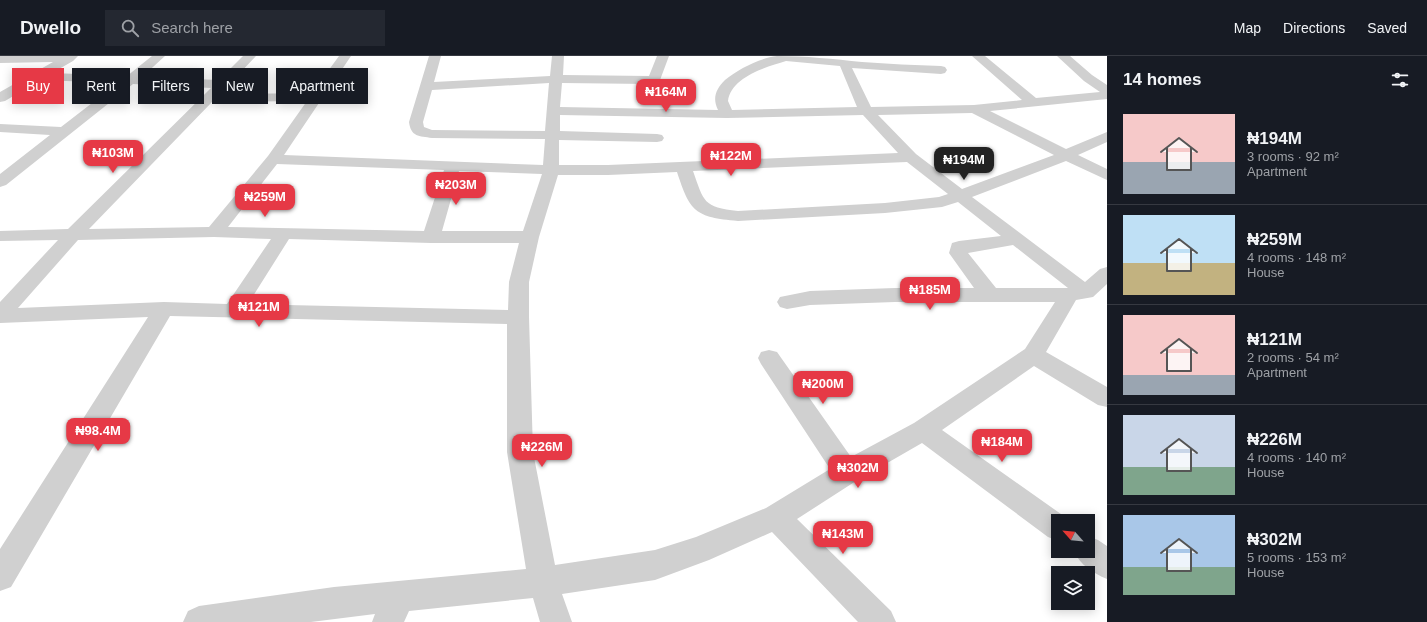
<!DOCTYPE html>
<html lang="en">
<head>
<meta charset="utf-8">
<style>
  :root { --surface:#171b24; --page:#242831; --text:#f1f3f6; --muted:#9ea1a6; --line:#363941; --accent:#e63946 }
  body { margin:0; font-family:Helvetica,sans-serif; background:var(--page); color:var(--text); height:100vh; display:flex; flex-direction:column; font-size:15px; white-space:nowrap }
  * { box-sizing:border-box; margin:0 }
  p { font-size:13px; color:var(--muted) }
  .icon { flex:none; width:22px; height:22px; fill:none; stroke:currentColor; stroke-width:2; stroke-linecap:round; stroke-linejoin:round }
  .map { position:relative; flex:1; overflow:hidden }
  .sheet { display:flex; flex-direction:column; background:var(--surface); width:320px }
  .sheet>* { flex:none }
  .banner { position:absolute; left:12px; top:12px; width:380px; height:36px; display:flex; gap:8px }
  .needle { width:26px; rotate:297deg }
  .controls { position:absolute; left:1051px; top:458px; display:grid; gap:8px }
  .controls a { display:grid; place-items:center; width:44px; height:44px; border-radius:0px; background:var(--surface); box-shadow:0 2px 10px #0003; font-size:20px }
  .price { position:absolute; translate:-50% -34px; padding:0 9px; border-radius:8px; background:var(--accent); color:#fff; font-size:13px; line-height:26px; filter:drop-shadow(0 1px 2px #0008) }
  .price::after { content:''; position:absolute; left:50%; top:24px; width:12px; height:9px; margin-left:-6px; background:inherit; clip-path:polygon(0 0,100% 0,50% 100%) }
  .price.on { background:#222; color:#fff }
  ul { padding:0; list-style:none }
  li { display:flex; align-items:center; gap:12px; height:100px; padding:0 16px }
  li+li { border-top:1px solid var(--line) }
  li span { display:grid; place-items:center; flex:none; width:112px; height:80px; border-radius:0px; color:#555 }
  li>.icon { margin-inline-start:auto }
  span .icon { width:48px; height:48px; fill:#fffc; stroke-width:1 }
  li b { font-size:17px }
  h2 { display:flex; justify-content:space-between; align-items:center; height:48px; padding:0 16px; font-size:17px }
  .pill { padding:0 14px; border-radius:0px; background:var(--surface); box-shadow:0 2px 10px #0003; font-size:14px; line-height:36px }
  .pill.on { background:var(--accent); color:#fff }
  header { display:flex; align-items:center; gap:24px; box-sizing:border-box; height:56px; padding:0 20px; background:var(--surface); border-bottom:1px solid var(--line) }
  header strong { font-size:19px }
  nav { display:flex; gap:22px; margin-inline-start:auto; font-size:14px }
  .search { width:280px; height:36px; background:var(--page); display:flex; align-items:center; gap:10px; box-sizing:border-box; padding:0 14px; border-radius:0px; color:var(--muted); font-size:15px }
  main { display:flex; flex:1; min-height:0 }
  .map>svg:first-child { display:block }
</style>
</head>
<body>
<header>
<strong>Dwello</strong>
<div class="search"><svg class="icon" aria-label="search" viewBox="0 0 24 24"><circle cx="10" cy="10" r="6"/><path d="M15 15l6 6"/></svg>Search here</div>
<nav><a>Map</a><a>Directions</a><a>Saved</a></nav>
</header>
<main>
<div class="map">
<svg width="1107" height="566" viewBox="0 0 1107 566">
  <rect width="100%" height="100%" fill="#fff"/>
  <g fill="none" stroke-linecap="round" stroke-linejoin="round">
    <!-- minor -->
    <path fill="#d0d0d0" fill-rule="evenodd" d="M0 0H78L73 5 52 17 127 20 152 0H165L142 21 219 24 243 0H256L220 38 312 37 339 0H351L324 40 325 41 321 44 284 99 543 109 545 83 432 82C419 80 411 81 409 66L429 0H441L434 26 550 20 552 0H564L563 19 649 20 657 0H669L660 24 661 38 659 41H649L647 38 648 28 562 27 560 51 718 54C712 42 716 33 725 24 738 13 760 2 777 0 805 0 834 3 862 6 888 8 915 9 941 10L945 11 947 14 945 17 941 18 852 12 871 51 974 49 1022 44 972 0H985L1036 42 1100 36 1084 25 1057 0H1070L1092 19 1107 29V43L990 55 1066 93 1107 76V86L1078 99 1107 113V124L1066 105 972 141 1085 226 1100 213 1107 211V228L1093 241 1076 244 1046 296 1107 331V351L1098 349 1034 310 942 374 1068 463 1069 465H1058V485L1048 481 922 387 856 425 797 463 891 555 896 566H858L772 476 709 504 655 524 562 538 572 566H540L533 542 409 555 404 566H372L375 558 311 566H183L188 555 199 550 334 531 526 513 507 396V268L170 260 11 531 0 535V493L148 261 0 267V246L58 184 0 185V175L68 173 211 32 133 28 6 129 0 131V118L50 79 0 76V68L61 71 118 27 40 24 5 45 0 46V36L53 6 0 7ZM786 5 840 10 857 51 732 54 728 45C731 21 766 11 786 5ZM549 27 545 75 432 74 424 71 423 66 432 34ZM307 45 268 100 209 171 89 173 212 46ZM972 57 1054 99 962 133 916 98 878 59ZM560 59 727 62 863 59 898 97 608 109H559V84L657 86 662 85 664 82 662 79 657 78 560 75ZM907 106 948 138 939 141 885 147 738 155C703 151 704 146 693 115ZM277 108 444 114 424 175 228 171ZM459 115 542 118 523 175H442ZM677 116C690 156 695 161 738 165L885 157 942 151 958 146 1001 180 959 185 952 187 949 197 974 232H895L810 235 780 241 777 246 780 251 787 253 810 249 895 246H1055L1025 293 914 367 851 401 777 296 769 294 761 296 758 302 761 308 830 413 766 452 696 481 655 494 555 509 533 396 529 261V226L539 181 558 119H608ZM214 181 271 183 227 248 164 246 18 252 78 184ZM289 183 431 187H519L509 226 508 254 248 248ZM1013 189 1068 232H996L968 197Z
      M1088 480 1098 484 1107 490V523C1093 517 1080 509 1074 495H1088Z"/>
  </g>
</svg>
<div class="controls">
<a><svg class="needle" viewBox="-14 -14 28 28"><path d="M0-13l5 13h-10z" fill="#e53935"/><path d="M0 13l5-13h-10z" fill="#9ea1a6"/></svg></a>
<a><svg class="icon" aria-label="layers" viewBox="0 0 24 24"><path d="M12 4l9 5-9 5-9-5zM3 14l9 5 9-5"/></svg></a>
</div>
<b class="price" style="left:666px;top:57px">₦164M</b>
<b class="price" style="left:113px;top:118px">₦103M</b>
<b class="price" style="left:731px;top:121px">₦122M</b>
<b class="price on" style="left:964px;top:125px">₦194M</b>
<b class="price" style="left:456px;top:150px">₦203M</b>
<b class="price" style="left:265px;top:162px">₦259M</b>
<b class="price" style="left:930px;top:255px">₦185M</b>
<b class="price" style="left:259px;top:272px">₦121M</b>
<b class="price" style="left:823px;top:349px">₦200M</b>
<b class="price" style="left:98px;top:396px">₦98.4M</b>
<b class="price" style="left:1002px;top:407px">₦184M</b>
<b class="price" style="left:542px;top:412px">₦226M</b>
<b class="price" style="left:858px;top:433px">₦302M</b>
<b class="price" style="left:843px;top:499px">₦143M</b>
<div class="banner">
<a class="pill on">Buy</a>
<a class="pill">Rent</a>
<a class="pill">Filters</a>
<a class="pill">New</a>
<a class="pill">Apartment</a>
</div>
</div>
<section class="sheet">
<h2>14 homes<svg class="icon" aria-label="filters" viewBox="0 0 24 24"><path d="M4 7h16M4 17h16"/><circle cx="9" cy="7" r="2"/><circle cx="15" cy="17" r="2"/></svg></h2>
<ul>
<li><span style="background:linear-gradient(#f6c9c9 60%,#9aa5b1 0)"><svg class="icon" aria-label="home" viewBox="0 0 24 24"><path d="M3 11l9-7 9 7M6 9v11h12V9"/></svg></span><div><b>₦194M</b><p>3 rooms · 92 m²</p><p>Apartment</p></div></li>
<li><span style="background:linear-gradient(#bfe0f5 60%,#c2b280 0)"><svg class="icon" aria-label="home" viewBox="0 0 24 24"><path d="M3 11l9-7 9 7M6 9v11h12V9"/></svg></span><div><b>₦259M</b><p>4 rooms · 148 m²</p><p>House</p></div></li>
<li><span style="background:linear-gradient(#f6c9c9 75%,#9aa5b1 0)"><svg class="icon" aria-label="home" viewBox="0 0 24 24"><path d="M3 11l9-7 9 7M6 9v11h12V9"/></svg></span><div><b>₦121M</b><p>2 rooms · 54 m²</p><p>Apartment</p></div></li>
<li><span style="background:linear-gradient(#c9d6e8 65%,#7fa58c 0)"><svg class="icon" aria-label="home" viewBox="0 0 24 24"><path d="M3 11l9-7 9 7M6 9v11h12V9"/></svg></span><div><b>₦226M</b><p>4 rooms · 140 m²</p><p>House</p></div></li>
<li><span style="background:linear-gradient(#a9c7e8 65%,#7fa58c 0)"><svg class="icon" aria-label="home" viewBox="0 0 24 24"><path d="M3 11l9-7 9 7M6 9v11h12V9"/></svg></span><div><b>₦302M</b><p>5 rooms · 153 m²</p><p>House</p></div></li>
</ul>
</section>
</main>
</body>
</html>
